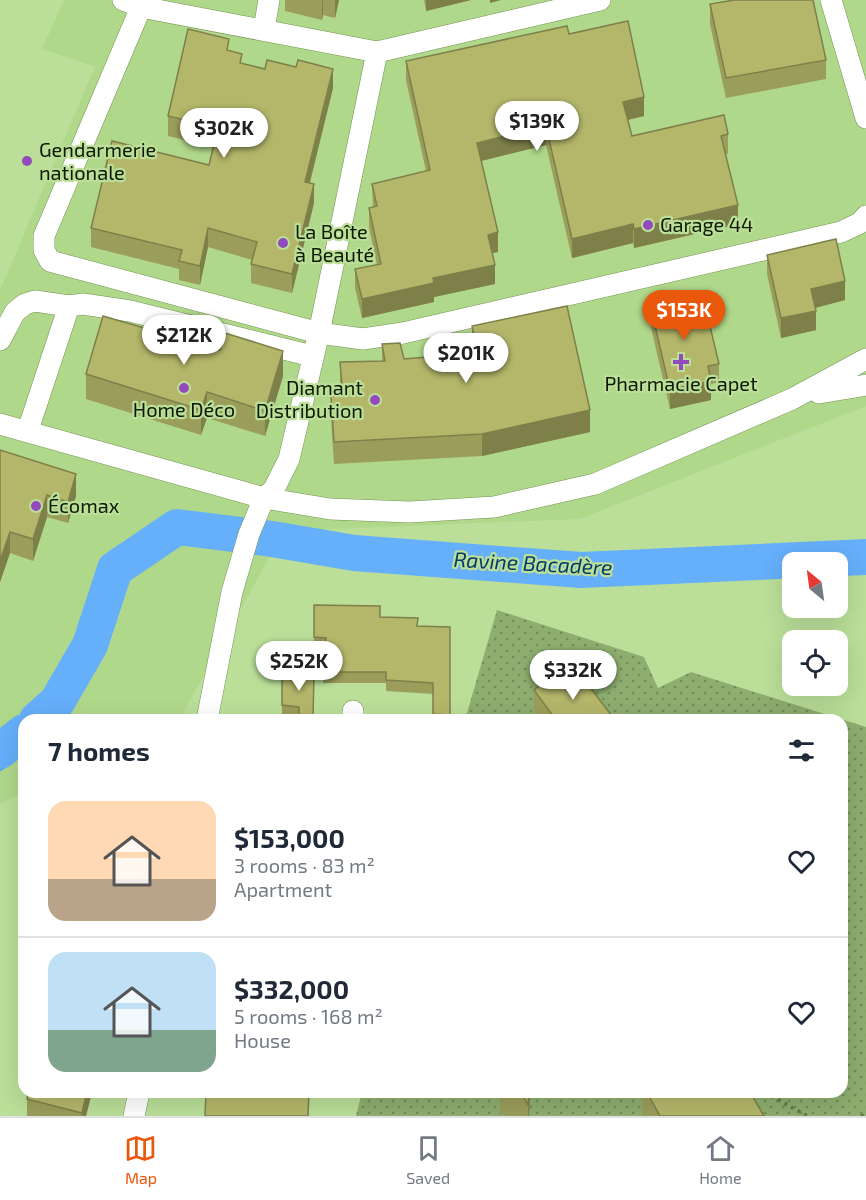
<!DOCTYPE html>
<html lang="en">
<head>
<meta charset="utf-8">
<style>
  :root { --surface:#fff; --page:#f6f6f7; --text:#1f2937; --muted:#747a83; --line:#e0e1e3; --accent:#ea580c }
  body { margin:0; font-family:"Exo 2",sans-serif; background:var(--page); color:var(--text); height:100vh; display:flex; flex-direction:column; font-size:22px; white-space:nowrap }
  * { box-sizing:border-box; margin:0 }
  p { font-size:20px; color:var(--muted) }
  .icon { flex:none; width:33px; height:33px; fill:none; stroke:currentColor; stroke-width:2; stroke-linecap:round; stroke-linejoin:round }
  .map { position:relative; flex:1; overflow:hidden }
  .panel { position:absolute; left:18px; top:714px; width:830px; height:384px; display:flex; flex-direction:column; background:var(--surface); border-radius:18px; box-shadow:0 6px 24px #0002 }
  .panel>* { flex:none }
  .needle { width:39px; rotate:331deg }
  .tools { position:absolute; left:782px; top:552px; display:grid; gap:12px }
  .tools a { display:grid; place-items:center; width:66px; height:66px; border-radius:12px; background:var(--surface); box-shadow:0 6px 24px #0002; font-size:30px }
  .price { position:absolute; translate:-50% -51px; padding:0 14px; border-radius:21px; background:#fff; color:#222; font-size:20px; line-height:39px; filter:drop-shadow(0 2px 3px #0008) }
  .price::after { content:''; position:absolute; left:50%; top:36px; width:18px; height:14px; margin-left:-9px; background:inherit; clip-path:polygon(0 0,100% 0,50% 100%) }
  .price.selected { background:var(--accent); color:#fff }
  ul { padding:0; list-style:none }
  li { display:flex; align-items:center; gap:18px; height:150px; padding:0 30px }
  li+li { border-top:2px solid var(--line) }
  li span { display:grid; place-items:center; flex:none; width:168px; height:120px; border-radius:18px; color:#555 }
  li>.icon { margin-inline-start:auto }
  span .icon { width:72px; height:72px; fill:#fffc; stroke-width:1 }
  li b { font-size:26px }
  h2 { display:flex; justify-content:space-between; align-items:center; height:72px; padding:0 30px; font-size:26px }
  .dock { display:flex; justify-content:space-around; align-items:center; height:84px; border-top:2px solid var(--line); background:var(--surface); font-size:16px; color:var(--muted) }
  .dock a { display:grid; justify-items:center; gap:3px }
  .dock .selected { color:var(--accent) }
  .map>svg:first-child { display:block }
</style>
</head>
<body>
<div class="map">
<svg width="866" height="1116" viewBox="0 0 866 1116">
  <defs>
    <pattern id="grass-dots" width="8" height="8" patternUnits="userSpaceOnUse" patternTransform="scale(1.5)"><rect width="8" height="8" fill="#8eae6f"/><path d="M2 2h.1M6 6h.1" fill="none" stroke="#728d59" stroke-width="1.8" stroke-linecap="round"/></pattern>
    <pattern id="water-rules" width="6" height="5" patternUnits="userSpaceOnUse" patternTransform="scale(1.5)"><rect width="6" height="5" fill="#66affa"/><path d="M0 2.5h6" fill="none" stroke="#5796d4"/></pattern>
  </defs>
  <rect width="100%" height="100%" fill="#bbdf99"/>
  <!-- built -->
  <path fill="#b0d88b" d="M64 0H866V406L580 519 284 531 179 720H24V793L0 804V290L95 67 42 49Z"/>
  <!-- grass -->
  <path fill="url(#grass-dots)" d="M497 610 644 657 658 688 691 672 866 727V1116H356L362 1092H842V720H465Z"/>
  <!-- water -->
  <path fill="url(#water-rules)" d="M64 675 78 680 56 717 54 720H33L58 695Z
    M24 730V754L0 772V751Z"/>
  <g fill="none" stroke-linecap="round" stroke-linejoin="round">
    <!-- river -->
    <path stroke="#66affa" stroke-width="36" d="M37 720 57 702 90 645 115 569 177 527 272 539 354 553 581 570 866 557
      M0 751 24 732"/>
    <defs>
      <path id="minor" d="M123 0 141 7 377 52 600 0
        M831 0 866 118
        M141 7 44 236V250L50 261 319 333 363 339 403 333 841 232 860 223 866 216
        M264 29 269 0
        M0 340 15 312 25 304 35 301 69 306 83 304 130 311 312 356
        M819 393 866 385
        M0 424 264 498 330 509 410 512 494 507 595 484 792 399 866 359
        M28 430 69 306
        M353 711V720
        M207 720 232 592 249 534 264 498 274 489 289 459 319 333 377 52
        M134 1116 139 1092"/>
    </defs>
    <!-- minor casing -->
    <use href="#minor" stroke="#729350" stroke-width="22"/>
    <!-- path -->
    <path stroke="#647c4d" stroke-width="4" stroke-dasharray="3 4.5" stroke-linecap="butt" d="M765 1092 807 1116
      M861 1116 866 1114"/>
    <!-- minor -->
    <use href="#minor" stroke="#fff" stroke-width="21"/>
  </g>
  <!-- wall -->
  <path fill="#9b9d5b" d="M285 0H339L335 18 323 15 322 20 285 11Z
    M424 0H471L426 11Z
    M710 4 826 60V79L726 98 710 24Z
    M569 34 644 116 628 120 632 136 728 134V154H725L738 224 634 248 633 243 572 258 546 145 481 161 498 252 492 253 495 284 434 297V302L362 318 355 288V269L377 265 369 227V208L373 207 372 184 426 171 406 80V61Z
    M229 50 242 63 333 88 310 183 314 203 292 293 251 283V264L252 260 208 247 200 285 179 280V269L91 247V228L209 165 213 147 168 136V116Z
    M767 255 845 300 815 308 816 330 781 338 767 274Z
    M649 300 698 321 719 364V382L711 384V400L670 409 649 319Z
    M472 326 590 432 482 456 334 464 331 418V396H341L340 383V362L382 361V344L404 359 473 354 472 348Z
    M86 374 283 376 265 436 207 418 201 435 86 399Z
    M0 450 76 496 68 523 47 517 33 561 10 553 0 582Z
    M314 605 380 617 418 626 450 627V720H433V694L386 691V683H323L325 649 314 648Z
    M282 671 314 672 299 718 282 716Z
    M559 688 615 720H541L534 710V690Z
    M28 1092H92L86 1116H27V1099Z
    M500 1092H530L529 1116H507L500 1113Z
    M642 1092H750L764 1116H643L642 1114Z"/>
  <!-- shaded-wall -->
  <path fill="#7e804a" d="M322 0H323V15L322 20Z
    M335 0H339L335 18Z
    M426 0H471L426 11Z
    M490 0H501L490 3Z
    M333 69V88L305 201V182Z
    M644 97V116L623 121V102Z
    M546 126V145L477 162V143Z
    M314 184V203L292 293V274Z
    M738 205V224L634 248V229Z
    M633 224V243L572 258V239Z
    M208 228V247L200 285V266Z
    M498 232V252L488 254V235Z
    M495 265V284L434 297V302L362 318V299L433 278Z
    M845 281V300L811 309V289Z
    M816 311V330L781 338V318Z
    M283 351V376L265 436V411Z
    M711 381V400L670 409V390Z
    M207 392V418L201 435V410Z
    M590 410V432L482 456V434Z
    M76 474V496L68 523V502Z
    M47 495V517L33 561V539Z
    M10 532V553L0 582V561Z
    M87 1092H92L86 1116H82Z
    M529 1092H530V1099L529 1116H528Z"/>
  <!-- building -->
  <path fill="#b4b76a" stroke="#7e804a" stroke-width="1.5" d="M734 0H813L826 60 726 78 710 4Z
    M628 21 644 97 623 102 632 136 724 115 728 134 721 136 738 205 634 229 633 224 572 239 546 126 477 143 498 232 488 235 495 265 433 278 434 283 362 299 355 269 381 264 369 208 377 206 372 184 430 170 406 61 567 26 569 34Z
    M188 29 229 39 227 50 242 54 240 63 265 69 267 60 296 67 298 60 333 69 305 182 314 184 292 274 251 264 257 242 208 228 200 266 179 261 182 250 91 228 112 141 209 165 218 128 168 116Z
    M836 239 845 281 811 289 816 311 781 318 767 255Z
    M691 291 698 321 708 318 719 364 708 366 711 381 670 390 649 300Z
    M567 306 590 410 482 434 334 442 331 396H343L340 362 385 361 382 344 400 343 404 359 478 353 472 326Z
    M103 316 220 350 225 333 283 351 265 411 207 392 201 410 86 374Z
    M0 450 76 474 68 502 47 495 33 539 10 532 0 561Z
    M314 605 380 606V617L418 618 417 626 450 627V715L433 714V683L386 680V672H323L326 638 314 637Z
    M282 671 314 672 313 720H299V707L282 705Z
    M579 673 615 720H556L534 690 551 677 559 688Z
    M28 1092H87L82 1113 27 1099Z
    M206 1092H309L308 1116H205Z
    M521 1092H529L528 1105Z
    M647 1092H750L764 1116H660Z"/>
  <!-- markers -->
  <g fill="#924abd" stroke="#bbdf99" stroke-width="2">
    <circle cx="27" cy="161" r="6"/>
    <circle cx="648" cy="225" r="6"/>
    <circle cx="283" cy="243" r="6"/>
    <path d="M678 353h6v6h6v6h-6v6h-6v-6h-6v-6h6z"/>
    <circle cx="184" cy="388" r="6"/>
    <circle cx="375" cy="400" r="6"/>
    <circle cx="36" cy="506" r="6"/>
  </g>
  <g text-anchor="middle" stroke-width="4.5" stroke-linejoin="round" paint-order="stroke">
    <!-- poi labels -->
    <g font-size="20" fill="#0d1901" stroke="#bbdf99" text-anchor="start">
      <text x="39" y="157">Gendarmerie<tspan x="39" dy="23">nationale</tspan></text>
      <text x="660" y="232">Garage 44</text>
      <text x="295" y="239">La Boîte<tspan x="295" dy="23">à Beauté</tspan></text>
      <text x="681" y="391" text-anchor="middle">Pharmacie Capet</text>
      <text x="363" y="395" text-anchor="end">Diamant<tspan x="363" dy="23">Distribution</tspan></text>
      <text x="184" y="417" text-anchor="middle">Home Déco</text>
      <text x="48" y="513">Écomax</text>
    </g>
    <!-- water labels -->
    <g font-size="21" font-style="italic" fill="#023a69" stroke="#bbdf99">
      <text transform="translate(533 564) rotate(3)" y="7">Ravine Bacadère</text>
    </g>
  </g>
</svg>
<div class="tools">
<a><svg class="needle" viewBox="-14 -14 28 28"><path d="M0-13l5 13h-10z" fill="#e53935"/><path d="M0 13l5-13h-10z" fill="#747a83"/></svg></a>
<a><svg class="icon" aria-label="locate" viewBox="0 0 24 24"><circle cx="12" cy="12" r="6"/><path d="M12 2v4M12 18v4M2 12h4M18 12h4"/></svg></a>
</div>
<b class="price" style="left:537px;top:152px">$139K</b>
<b class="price" style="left:224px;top:159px">$302K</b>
<b class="price selected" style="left:684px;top:341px">$153K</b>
<b class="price" style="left:184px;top:366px">$212K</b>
<b class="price" style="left:466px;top:384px">$201K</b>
<b class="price" style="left:299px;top:692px">$252K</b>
<b class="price" style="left:573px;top:701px">$332K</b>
<section class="panel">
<h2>7 homes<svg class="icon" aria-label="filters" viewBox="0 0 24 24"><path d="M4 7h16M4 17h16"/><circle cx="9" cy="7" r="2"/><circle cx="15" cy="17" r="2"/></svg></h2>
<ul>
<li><span style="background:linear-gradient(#ffd9b3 65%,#b9a48a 0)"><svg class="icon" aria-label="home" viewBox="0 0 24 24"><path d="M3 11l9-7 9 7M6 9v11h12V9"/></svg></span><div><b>$153,000</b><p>3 rooms · 83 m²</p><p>Apartment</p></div><svg class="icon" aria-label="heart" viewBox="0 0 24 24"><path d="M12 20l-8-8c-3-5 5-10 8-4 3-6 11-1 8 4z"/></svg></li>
<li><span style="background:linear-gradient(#bfe0f5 65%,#7fa58c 0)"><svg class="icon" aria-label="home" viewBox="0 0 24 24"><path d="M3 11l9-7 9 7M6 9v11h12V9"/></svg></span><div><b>$332,000</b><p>5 rooms · 168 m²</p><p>House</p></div><svg class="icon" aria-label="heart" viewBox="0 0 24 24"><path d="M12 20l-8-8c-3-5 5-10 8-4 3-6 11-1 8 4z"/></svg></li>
</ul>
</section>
</div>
<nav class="dock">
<a class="selected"><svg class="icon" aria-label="map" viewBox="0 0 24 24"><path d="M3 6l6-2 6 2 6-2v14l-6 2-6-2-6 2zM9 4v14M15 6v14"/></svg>Map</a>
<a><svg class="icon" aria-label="saved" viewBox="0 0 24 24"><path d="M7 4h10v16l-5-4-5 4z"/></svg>Saved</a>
<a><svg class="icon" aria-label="home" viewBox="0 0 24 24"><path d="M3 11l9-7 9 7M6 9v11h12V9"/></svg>Home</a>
</nav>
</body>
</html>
